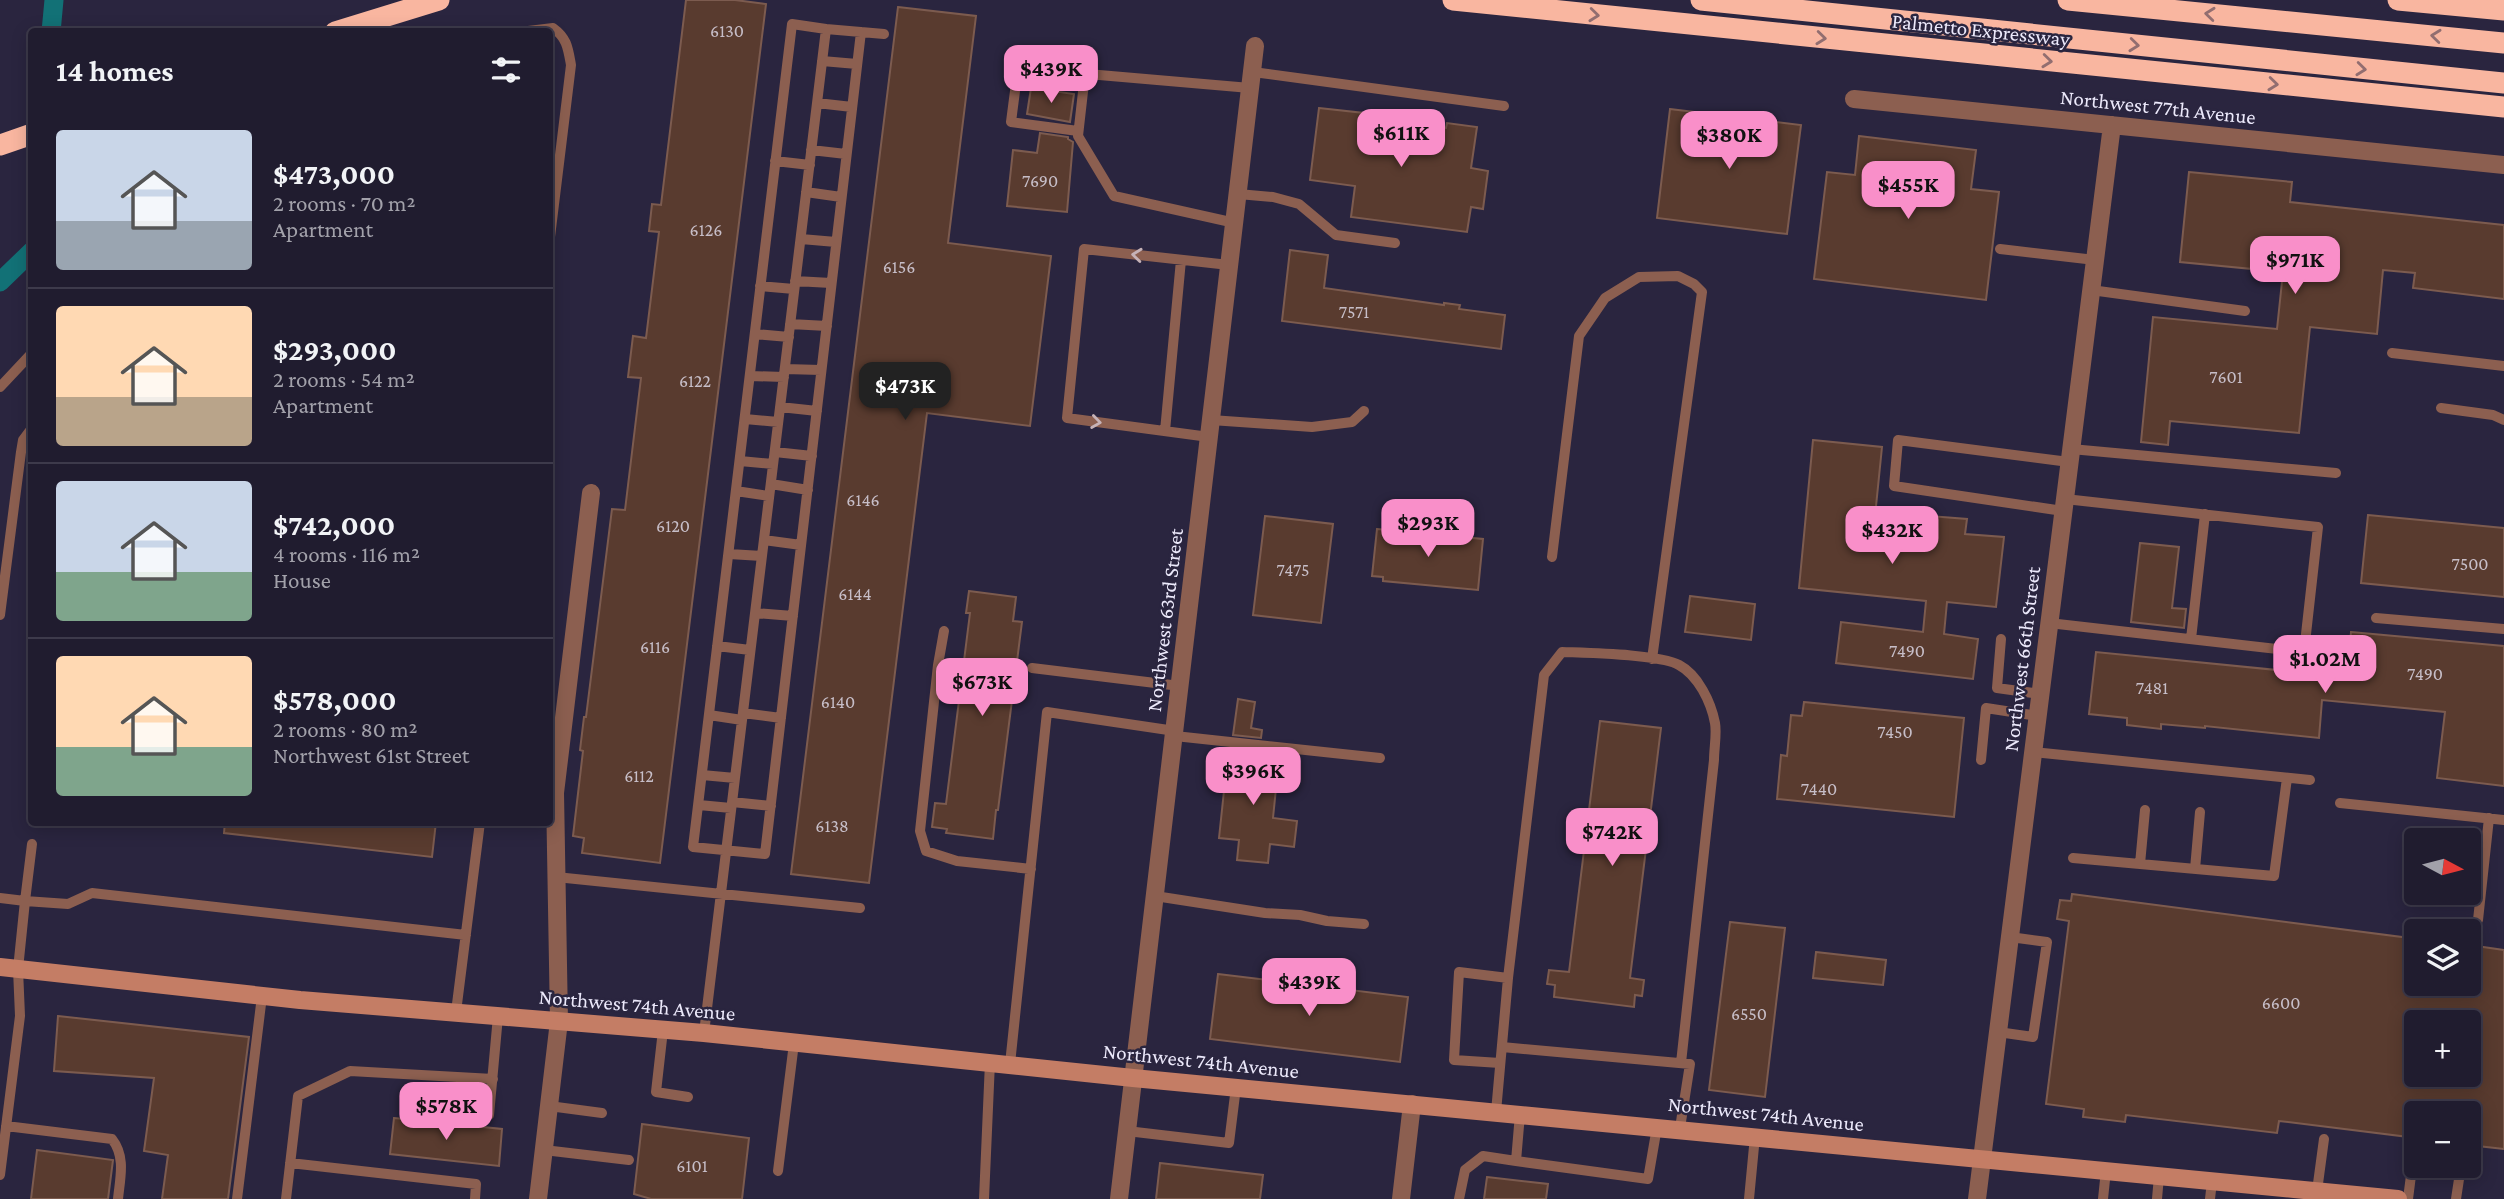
<!DOCTYPE html>
<html lang="en">
<head>
<meta charset="utf-8">
<style>
  :root { --surface:#201c2f; --page:#2d293b; --text:#f1f3f6; --muted:#a2a1aa; --line:#3d3a4b; --accent:#f98fc9 }
  body { margin:0; font-family:"Crimson Pro",serif; background:var(--page); color:var(--text); height:100vh; display:flex; flex-direction:column; font-size:26px; white-space:nowrap }
  * { box-sizing:border-box; margin:0 }
  p { font-size:23px; color:var(--muted) }
  .icon { flex:none; width:38px; height:38px; fill:none; stroke:currentColor; stroke-width:2; stroke-linecap:round; stroke-linejoin:round }
  .map { position:relative; flex:1; overflow:hidden }
  .sheet { position:absolute; left:28px; top:28px; width:525px; height:798px; display:flex; flex-direction:column; background:var(--surface); border-radius:7px; box-shadow:0 4px 18px #0003,0 0 0 2px var(--line) }
  .sheet>* { flex:none }
  .needle { width:46px; rotate:97deg }
  .controls { position:absolute; left:2404px; top:828px; display:grid; gap:14px }
  .controls a { display:grid; place-items:center; width:77px; height:77px; border-radius:7px; background:var(--surface); box-shadow:0 4px 18px #0003,0 0 0 2px var(--line); font-size:35px }
  .price { position:absolute; translate:-50% -60px; padding:0 16px; border-radius:14px; background:var(--accent); color:#111; font-size:23px; line-height:46px; filter:drop-shadow(0 2px 4px #0008) }
  .price::after { content:''; position:absolute; left:50%; top:42px; width:21px; height:16px; margin-left:-10px; background:inherit; clip-path:polygon(0 0,100% 0,50% 100%) }
  .price.selected { background:#222; color:#fff }
  ul { padding:0; list-style:none }
  li { display:flex; align-items:center; gap:21px; height:175px; padding:0 28px }
  li+li { border-top:2px solid var(--line) }
  li span { display:grid; place-items:center; flex:none; width:196px; height:140px; border-radius:7px; color:#555 }
  li>.icon { margin-inline-start:auto }
  span .icon { width:84px; height:84px; fill:#fffc; stroke-width:1 }
  li b { font-size:30px }
  h2 { display:flex; justify-content:space-between; align-items:center; height:84px; padding:0 28px; font-size:30px }
  .map>svg:first-child { display:block }
</style>
</head>
<body>
<div class="map">
<svg width="2504" height="1199" viewBox="0 0 2504 1199">
  <rect width="100%" height="100%" fill="#2a253f"/>
  <g fill="none" stroke-linecap="round" stroke-linejoin="round">
    <!-- canal -->
    <path stroke="#127176" stroke-width="19" d="M51 32 54 0
      M0 282 32 251"/>
  </g>
  <!-- building -->
  <path fill="#593b2f" stroke="#7c5b4f" stroke-width="2" fill-rule="evenodd" d="M686 0H735L766 4 660 863 582 853 584 838 573 836 583 751 580 750 584 717H586L612 509 625 510 641 378 628 377 633 336 646 338 659 232 649 231 652 204 661 205Z
    M898 7 976 16 948 243 1051 256 1030 426 927 413 869 883 791 874Z
    M1031 88 1074 94 1070 122 1027 114Z
    M1319 108 1364 113V117L1446 128 1447 123 1477 127 1471 168 1488 171 1483 209 1471 207 1467 232 1351 217 1355 186 1310 180Z
    M1670 109 1801 125 1787 234 1657 218Z
    M1040 133 1068 137V139L1073 142 1067 212 1007 206 1013 150 1037 153Z
    M1859 136 1976 150 1971 189 1999 192 1986 300 1814 279 1827 172 1855 175Z
    M2189 172 2292 182 2290 202 2504 225V299L2413 288 2415 273 2383 270 2377 334 2310 327 2299 433 2170 421 2168 445 2141 442 2153 317 2277 329 2283 272 2180 262Z
    M1290 250 1328 255 1324 288 1444 305V303L1460 305 1459 309 1505 315 1501 349 1282 321Z
    M1813 440 1882 447 1874 526 1928 532 1930 516 1967 519 1965 534 2004 537 1996 607 1947 602 1944 634 1978 639 1973 679 1836 663 1841 622 1923 632 1926 601 1799 588Z
    M2368 515 2504 528V597L2361 583Z
    M1265 516 1333 524 1321 623 1253 615Z
    M1377 529 1483 539 1478 590 1383 581V577L1372 576Z
    M2140 543 2179 547 2172 608 2186 609 2184 628 2131 622Z
    M969 591 1016 597 1013 621 1022 622 998 810H996L993 839 946 833 947 829 932 827 935 803 946 804 970 613H966Z
    M1690 596 1755 604 1751 640 1685 632Z
    M2351 632 2504 646V786L2437 778 2445 712 2322 700 2319 738 2205 726V728L2161 724V729L2127 725V718L2089 714 2096 652 2347 677Z
    M1238 699 1255 702 1251 728 1262 730 1261 738 1233 735Z
    M1804 702 1964 718 1954 817 1777 799 1781 755 1787 756 1791 715 1802 716Z
    M1600 721 1661 728 1630 978 1644 980 1642 996 1635 995 1634 1007 1554 997 1555 985 1547 984 1549 970 1569 972Z
    M1231 750 1258 752V756L1279 759 1273 818 1297 821 1294 847 1270 844 1268 863 1237 860 1239 840 1219 838 1228 753H1231Z
    M225 822H436L432 857 224 833Z
    M2072 894 2417 939V984H2469V945L2504 950V1149L2469 1145V1113H2417V1138L2279 1121 2277 1133 2126 1115 2125 1122 2083 1117 2084 1109 2046 1104 2069 921 2057 919 2060 900 2071 901ZM2417 1022H2469V1074H2417Z
    M1730 922 1785 928 1765 1097 1709 1090Z
    M1816 952 1886 960 1883 985 1813 978Z
    M1218 974 1408 997 1400 1062 1210 1039Z
    M58 1016 249 1037 228 1199H162L168 1155 144 1151 154 1078 54 1071Z
    M394 1118 502 1129 499 1166 390 1154Z
    M642 1124 749 1138 742 1199H651L634 1194Z
    M37 1150 113 1160 108 1199H31Z
    M1160 1163 1263 1175 1260 1199H1156Z
    M1487 1177 1548 1184 1546 1199H1484Z"/>
  <g fill="none" stroke-linecap="round" stroke-linejoin="round">
    <!-- lane -->
    <path stroke="#8c5f50" stroke-width="10" d="M826 29 792 24 693 847 765 854 861 32
      M520 32 553 28C567 38 568 48 571 65L550 237
      M822 61 857 64
      M1253 72 1504 106
      M1085 74 1078 136 1114 196 1235 223
      M817 103 852 107
      M1078 131 1011 122 1018 68 1250 88
      M811 150 846 154
      M775 161 810 165
      M806 192 841 197
      M1238 194 1273 197 1299 204 1336 235 1395 243
      M801 239 836 242
      M2000 249 2095 260
      M795 281 831 283
      M760 286 794 289
      M2091 290 2245 311
      M790 324 827 326
      M755 334 789 337
      M2392 353 2504 366
      M785 369 821 370
      M750 376 784 377
      M0 387 32 353
      M780 407 817 411
      M2441 408 2493 415 2504 420
      M745 419 778 422
      M1211 420 1312 427 1352 422 1364 411
      M1165 431 1181 260
      M1209 437 1067 418 1084 249 1229 265
      M2071 449 2336 473
      M775 452 812 456
      M740 461 773 464
      M771 484 808 490
      M736 491 769 496
      M2063 511 1894 486 1898 440 2069 462
      M764 540 801 545
      M729 554 762 556
      M1552 557 1579 336 1605 298 1639 277 1678 276 1694 284 1702 292 1652 659
      M755 613 793 616
      M0 615 21 452 23 440 32 428
      M2376 618 2504 629
      M2049 623 2304 652 2318 527 2065 499
      M944 631 938 665 920 831 926 851 957 861 1031 869
      M2001 639 1997 688 2040 694
      M2191 639 2205 514
      M717 646 750 650
      M1032 668 1180 686
      M743 713 781 718
      M709 715 742 720
      M1175 736 1380 758
      M2033 752 2310 780
      M1981 760 1986 708 2038 716
      M702 775 735 778
      M732 802 771 806
      M2340 803 2504 820
      M699 805 731 808
      M32 844 25 901 68 904 92 893 466 935
      M2073 858 2274 876 2287 778
      M2140 864 2145 810
      M2195 869 2200 812
      M556 877 860 908
      M1155 896 1265 913 1300 915 1327 921 1364 924
      M0 898 25 901 18 969 20 1016 0 1175
      M2478 920 2489 818
      M1508 978 1544 675 1562 652C1587 653 1659 654 1679 665 1698 675 1711 702 1715 723 1717 734 1714 748 1714 760L1681 1063
      M456 1012 480 822
      M663 1030 656 1092 688 1097
      M1998 1032 2033 1037 2047 942 2010 937
      M704 1033 826 29 884 34
      M1502 1047 1690 1064 1680 1128
      M1010 1064 1047 712 1175 731
      M549 1106 602 1113
      M1496 1112 1508 978 1459 972 1454 1060 1500 1063
      M1520 1114 1516 1161 1648 1179 1657 1127
      M489 1115 498 1016
      M6 1126 112 1139C126 1157 120 1178 118 1199
      M1127 1131 1229 1143 1236 1087
      M544 1150 629 1160
      M290 1163 476 1184 475 1199
      M778 1171 794 1043
      M2317 1191 2324 1139
      M237 1199 262 996
      M286 1199 298 1096 350 1071 493 1079
      M984 1199 990 1062
      M1459 1199 1465 1170 1483 1156 1516 1161
      M1749 1199 1755 1136
      M2103 1199 2106 1170
      M2157 1199 2159 1176
      M2210 1199 2212 1181
      M2408 1199 2414 1152
      M2456 1199 2461 1166"/>
    <!-- street -->
    <path stroke="#8c5f50" stroke-width="18" d="M1854 99 2504 165
      M538 1199 559 1021 555 793 591 493
      M1119 1199 1255 46
      M1401 1199 1412 1104
      M1977 1199 2112 125"/>
    <!-- secondary -->
    <path stroke="#c47d65" stroke-width="18" d="M0 967 300 1000 704 1033 1133 1078 2398 1199"/>
    <!-- highway -->
    <path stroke="#f9b6a0" stroke-width="21" d="M1453 0 2504 107
      M1701 0 2504 83
      M2068 0 2504 43
      M2398 0 2504 10
      M335 32 439 0
      M0 145 32 134"/>
  </g>
  <!-- one-way arrows -->
  <defs><path id="oneway-chevron" d="M-2-3.5L2.5 0L-2 3.5" fill="none" stroke-width="1.6" stroke-linecap="round" stroke-linejoin="round" transform="scale(1.75)"/></defs>
  <g stroke="#926e70">
    <use href="#oneway-chevron" transform="translate(2210 14) rotate(-174)"/>
    <use href="#oneway-chevron" transform="translate(1594 15) rotate(6)"/>
    <use href="#oneway-chevron" transform="translate(2436 36) rotate(-174)"/>
    <use href="#oneway-chevron" transform="translate(1821 38) rotate(6)"/>
    <use href="#oneway-chevron" transform="translate(2134 45) rotate(6)"/>
    <use href="#oneway-chevron" transform="translate(2047 61) rotate(6)"/>
    <use href="#oneway-chevron" transform="translate(2361 69) rotate(6)"/>
    <use href="#oneway-chevron" transform="translate(2273 84) rotate(6)"/>
  </g>
  <g stroke="#c6b2b7">
    <use href="#oneway-chevron" transform="translate(1137 255) rotate(-174)"/>
    <use href="#oneway-chevron" transform="translate(1096 422) rotate(8)"/>
  </g>
  <g text-anchor="middle" stroke-width="5" stroke-linejoin="round" paint-order="stroke">
    <!-- number labels -->
    <g font-size="18" fill="#c7bec8">
      <text x="727" y="37">6130</text>
      <text x="1040" y="187">7690</text>
      <text x="706" y="236">6126</text>
      <text x="899" y="273">6156</text>
      <text x="1354" y="318">7571</text>
      <text x="2226" y="383">7601</text>
      <text x="695" y="387">6122</text>
      <text x="863" y="506">6146</text>
      <text x="673" y="532">6120</text>
      <text x="2470" y="570">7500</text>
      <text x="1293" y="576">7475</text>
      <text x="855" y="600">6144</text>
      <text x="655" y="653">6116</text>
      <text x="1907" y="657">7490</text>
      <text x="2425" y="680">7490</text>
      <text x="2152" y="694">7481</text>
      <text x="838" y="708">6140</text>
      <text x="1895" y="738">7450</text>
      <text x="639" y="782">6112</text>
      <text x="1819" y="795">7440</text>
      <text x="832" y="832">6138</text>
      <text x="2281" y="1009">6600</text>
      <text x="1749" y="1020">6550</text>
      <text x="692" y="1172">6101</text>
    </g>
    <!-- street labels -->
    <g font-size="21" fill="#ece9fb" stroke="#2a253f">
      <text transform="translate(1981 30) rotate(6)" y="7">Palmetto Expressway</text>
      <text transform="translate(2158 107) rotate(6)" y="7">Northwest 77th Avenue</text>
      <text transform="translate(1165 620) rotate(-83)" y="7">Northwest 63rd Street</text>
      <text transform="translate(2022 659) rotate(-83)" y="7">Northwest 66th Street</text>
      <text transform="translate(637 1005) rotate(5)" y="7">Northwest 74th Avenue</text>
      <text transform="translate(1201 1061) rotate(6)" y="7">Northwest 74th Avenue</text>
      <text transform="translate(1766 1114) rotate(6)" y="7">Northwest 74th Avenue</text>
    </g>
  </g>
</svg>
<div class="controls">
<a><svg class="needle" viewBox="-14 -14 28 28"><path d="M0-13l5 13h-10z" fill="#e53935"/><path d="M0 13l5-13h-10z" fill="#a2a1aa"/></svg></a>
<a><svg class="icon" aria-label="layers" viewBox="0 0 24 24"><path d="M12 4l9 5-9 5-9-5zM3 14l9 5 9-5"/></svg></a>
<a>+</a>
<a>−</a>
</div>
<b class="price" style="left:1051px;top:105px">$439K</b>
<b class="price" style="left:1401px;top:169px">$611K</b>
<b class="price" style="left:1729px;top:171px">$380K</b>
<b class="price" style="left:1908px;top:221px">$455K</b>
<b class="price" style="left:2295px;top:296px">$971K</b>
<b class="price selected" style="left:905px;top:422px">$473K</b>
<b class="price" style="left:1428px;top:559px">$293K</b>
<b class="price" style="left:1892px;top:566px">$432K</b>
<b class="price" style="left:2325px;top:695px">$1.02M</b>
<b class="price" style="left:982px;top:718px">$673K</b>
<b class="price" style="left:1253px;top:807px">$396K</b>
<b class="price" style="left:1612px;top:868px">$742K</b>
<b class="price" style="left:1309px;top:1018px">$439K</b>
<b class="price" style="left:446px;top:1142px">$578K</b>
<section class="sheet">
<h2>14 homes<svg class="icon" aria-label="filters" viewBox="0 0 24 24"><path d="M4 7h16M4 17h16"/><circle cx="9" cy="7" r="2"/><circle cx="15" cy="17" r="2"/></svg></h2>
<ul>
<li><span style="background:linear-gradient(#c9d6e8 65%,#9aa5b1 0)"><svg class="icon" aria-label="home" viewBox="0 0 24 24"><path d="M3 11l9-7 9 7M6 9v11h12V9"/></svg></span><div><b>$473,000</b><p>2 rooms · 70 m²</p><p>Apartment</p></div></li>
<li><span style="background:linear-gradient(#ffd9b3 65%,#b9a48a 0)"><svg class="icon" aria-label="home" viewBox="0 0 24 24"><path d="M3 11l9-7 9 7M6 9v11h12V9"/></svg></span><div><b>$293,000</b><p>2 rooms · 54 m²</p><p>Apartment</p></div></li>
<li><span style="background:linear-gradient(#c9d6e8 65%,#7fa58c 0)"><svg class="icon" aria-label="home" viewBox="0 0 24 24"><path d="M3 11l9-7 9 7M6 9v11h12V9"/></svg></span><div><b>$742,000</b><p>4 rooms · 116 m²</p><p>House</p></div></li>
<li><span style="background:linear-gradient(#ffd9b3 65%,#7fa58c 0)"><svg class="icon" aria-label="home" viewBox="0 0 24 24"><path d="M3 11l9-7 9 7M6 9v11h12V9"/></svg></span><div><b>$578,000</b><p>2 rooms · 80 m²</p><p>Northwest 61st Street</p></div></li>
</ul>
</section>
</div>
</body>
</html>
